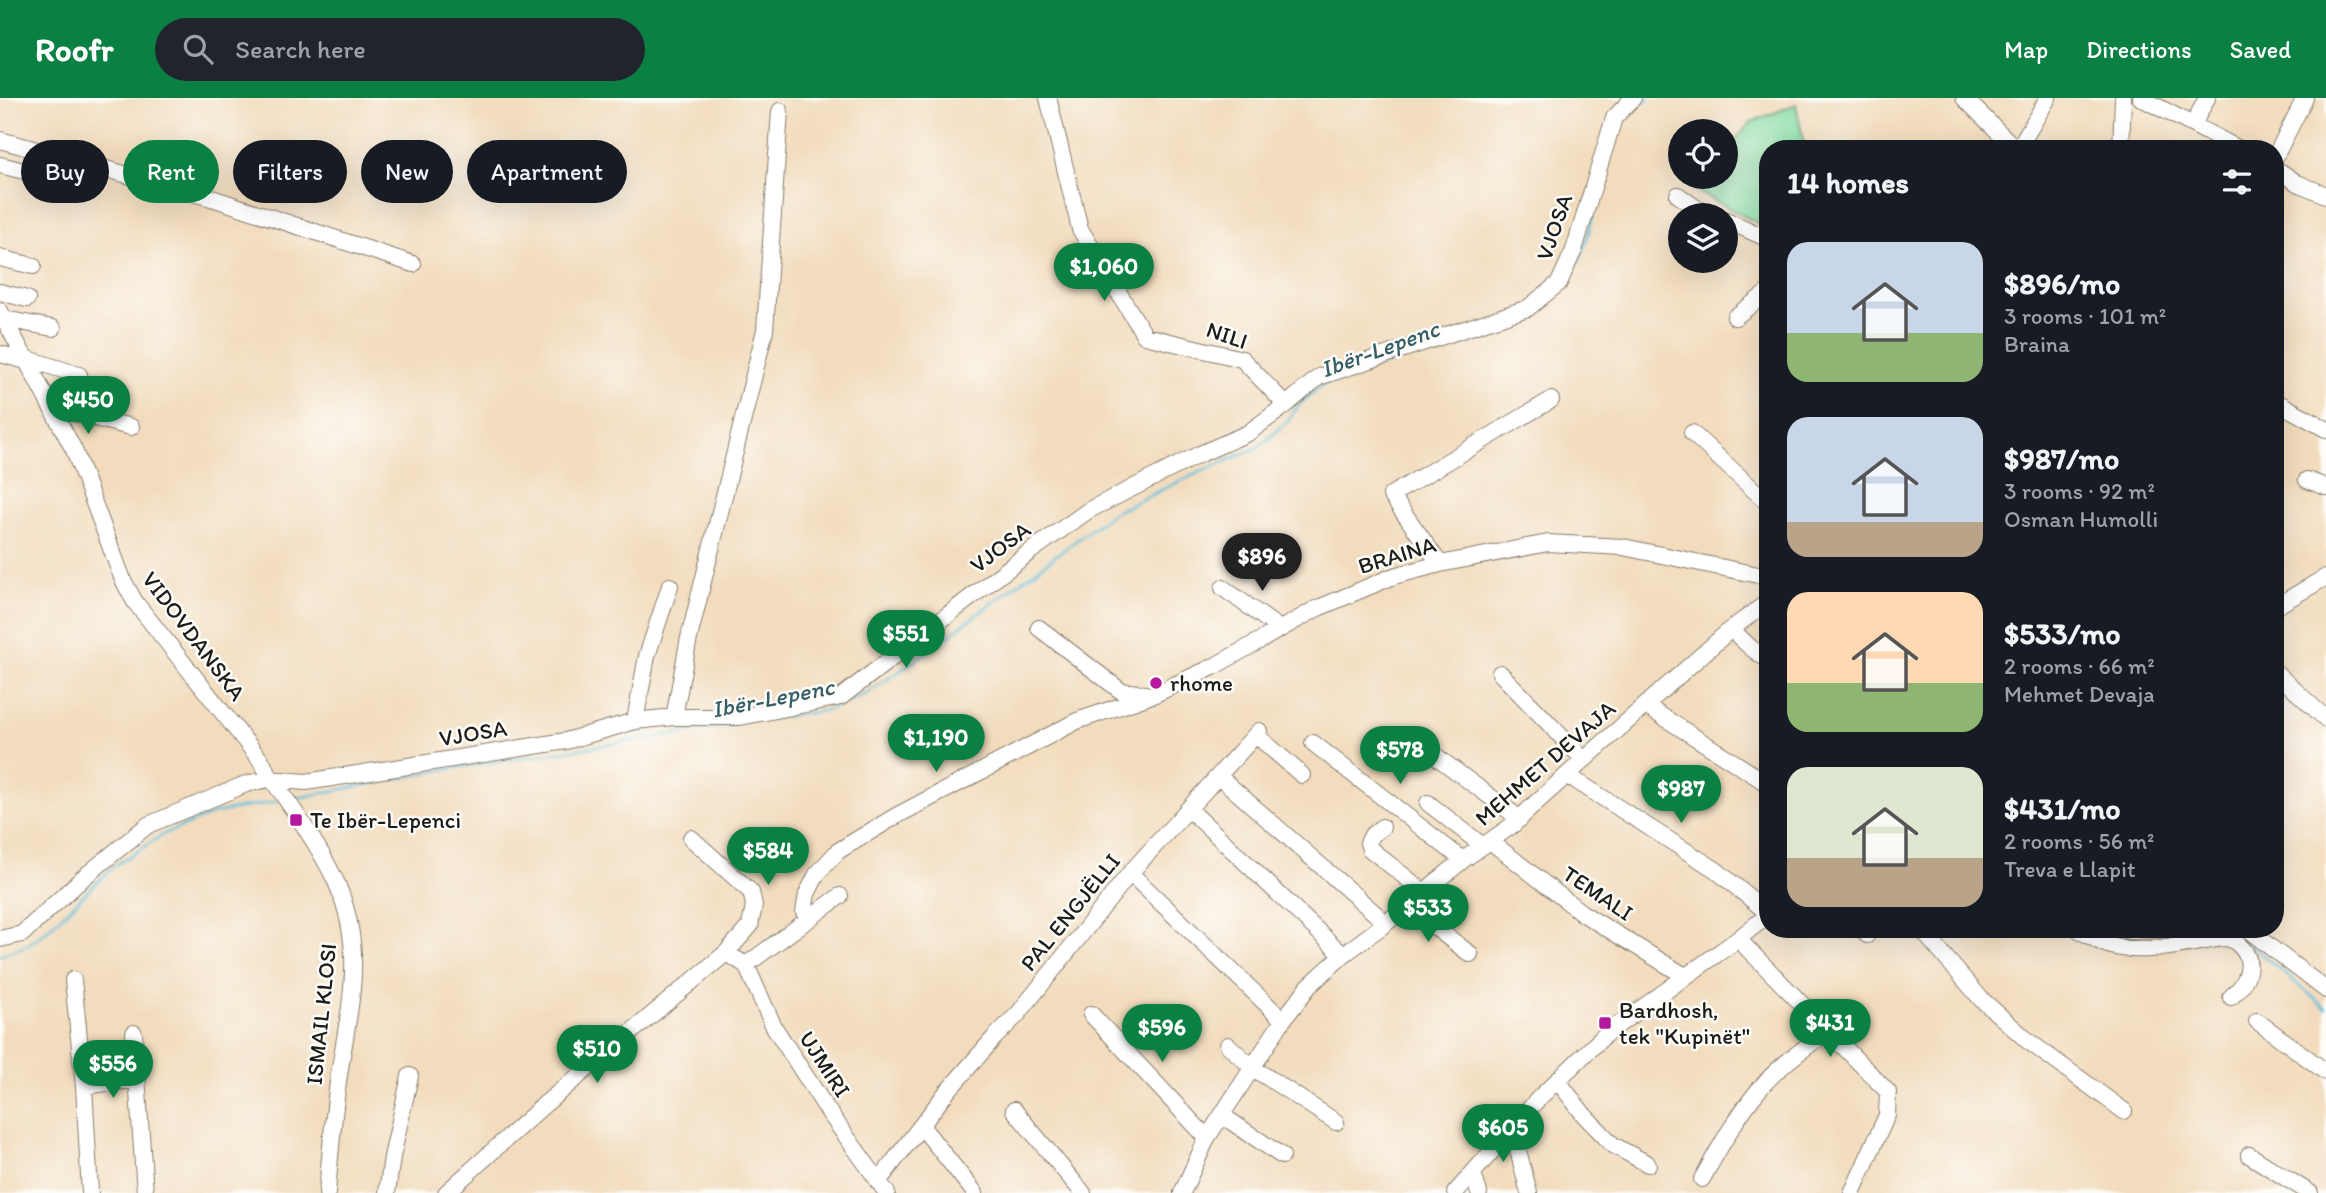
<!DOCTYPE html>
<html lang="en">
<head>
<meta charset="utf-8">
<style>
  :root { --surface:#171b24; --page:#20242c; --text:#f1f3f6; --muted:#9ea1a6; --accent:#0b8043 }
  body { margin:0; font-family:Itim,sans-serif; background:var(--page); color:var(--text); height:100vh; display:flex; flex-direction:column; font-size:26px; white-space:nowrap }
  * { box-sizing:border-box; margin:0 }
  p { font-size:23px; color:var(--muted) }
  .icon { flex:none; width:38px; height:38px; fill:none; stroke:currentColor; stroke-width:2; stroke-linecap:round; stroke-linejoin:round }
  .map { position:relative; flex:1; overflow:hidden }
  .panel { position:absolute; left:1759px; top:42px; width:525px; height:798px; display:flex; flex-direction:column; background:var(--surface); border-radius:28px; box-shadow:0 7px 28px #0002 }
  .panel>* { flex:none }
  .hud { position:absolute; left:21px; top:42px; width:665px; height:63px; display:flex; gap:14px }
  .controls { position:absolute; left:1668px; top:21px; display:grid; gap:14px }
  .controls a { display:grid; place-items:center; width:70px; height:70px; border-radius:50%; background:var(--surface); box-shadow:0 7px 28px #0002; font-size:35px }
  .price { position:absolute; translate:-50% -60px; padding:0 16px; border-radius:24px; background:var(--accent); color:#fff; font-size:23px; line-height:46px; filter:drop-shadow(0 2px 4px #0008) }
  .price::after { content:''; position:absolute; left:50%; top:42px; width:21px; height:16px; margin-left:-10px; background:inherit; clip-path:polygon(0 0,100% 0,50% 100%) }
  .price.selected { background:#222; color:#fff }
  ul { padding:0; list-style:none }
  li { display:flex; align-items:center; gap:21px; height:175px; padding:0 28px }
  li span { display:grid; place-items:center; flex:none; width:196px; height:140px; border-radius:21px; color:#555 }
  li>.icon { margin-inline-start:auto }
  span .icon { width:84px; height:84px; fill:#fffc; stroke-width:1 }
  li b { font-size:30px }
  h2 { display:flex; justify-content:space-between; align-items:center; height:84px; padding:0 28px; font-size:30px }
  .pill { padding:0 24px; border-radius:32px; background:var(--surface); box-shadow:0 7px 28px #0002; font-size:24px; line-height:63px }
  .pill.selected { background:var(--accent); color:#fff }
  header { display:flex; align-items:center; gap:42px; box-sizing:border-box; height:98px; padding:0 35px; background:var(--accent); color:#fff }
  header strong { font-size:33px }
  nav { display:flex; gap:38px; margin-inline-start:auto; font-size:24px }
  .search { width:490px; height:63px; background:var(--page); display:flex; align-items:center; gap:18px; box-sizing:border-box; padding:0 24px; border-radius:38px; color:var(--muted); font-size:26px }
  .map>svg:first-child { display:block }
</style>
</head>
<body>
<header>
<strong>Roofr</strong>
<div class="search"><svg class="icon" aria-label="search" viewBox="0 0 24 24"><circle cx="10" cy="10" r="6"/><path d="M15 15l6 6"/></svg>Search here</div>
<nav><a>Map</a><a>Directions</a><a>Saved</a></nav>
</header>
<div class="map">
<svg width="2326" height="1095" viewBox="0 0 2326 1095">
  <rect width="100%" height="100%" fill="#fdfcf7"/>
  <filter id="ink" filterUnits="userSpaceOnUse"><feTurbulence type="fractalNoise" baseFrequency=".0143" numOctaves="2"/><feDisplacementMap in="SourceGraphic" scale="14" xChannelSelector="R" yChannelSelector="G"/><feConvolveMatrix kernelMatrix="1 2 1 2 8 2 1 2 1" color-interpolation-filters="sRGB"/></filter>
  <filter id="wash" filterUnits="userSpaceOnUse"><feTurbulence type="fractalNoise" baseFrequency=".00686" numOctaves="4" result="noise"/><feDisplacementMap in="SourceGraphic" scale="28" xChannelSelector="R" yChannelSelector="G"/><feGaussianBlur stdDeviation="1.57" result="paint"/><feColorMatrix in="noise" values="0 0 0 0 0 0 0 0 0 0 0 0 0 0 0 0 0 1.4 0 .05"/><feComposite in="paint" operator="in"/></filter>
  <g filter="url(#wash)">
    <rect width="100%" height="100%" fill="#f2dcbd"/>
    <!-- green -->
    <path fill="#7fd99f" stroke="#4e7a5e" stroke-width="2" d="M1796 6 1805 51H1768L1767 130 1692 91 1703 79H1726V53L1751 24Z"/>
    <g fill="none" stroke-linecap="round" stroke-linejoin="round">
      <!-- stream -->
      <path stroke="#5ec0dc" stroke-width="2.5" d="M1635 9 1650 0
        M1617 34 1625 18
        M1991 37 2003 51
        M1573 174 1584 151 1595 111
        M847 604 868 595 917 561 1113 415 1191 378 1259 349 1287 324 1298 308 1322 287 1453 243
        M768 621 828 612 840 607
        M292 701 442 672 734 627
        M2248 845 2326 910
        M0 857 26 848 43 836 114 768 164 736 215 715 279 703"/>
    </g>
  </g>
  <g filter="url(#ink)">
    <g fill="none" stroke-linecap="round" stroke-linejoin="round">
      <defs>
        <path id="minor" d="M1048 0 1080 131 1145 238 1242 261 1286 307
          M1964 0 2016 51
          M2141 0 2239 51
          M2193 27 2207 0
          M0 42 215 101 413 166
          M2018 51 2048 0
          M2121 51 2123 0
          M2275 59 2305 0
          M0 67 24 73
          M2275 70 2297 85 2326 97
          M1678 97 1696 110 1713 117
          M1726 122 1768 141
          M0 160 33 168
          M0 194 27 201
          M0 213 74 352 123 482 135 504 262 664C269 680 279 690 288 704 306 730 324 757 337 786 367 857 348 912 338 984 333 1021 330 1058 327 1095
          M1735 219 1768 194
          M4 221 53 230
          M0 256 27 263
          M25 260 79 277
          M2275 303 2326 331
          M54 310 131 329
          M1692 335 1768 405
          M2307 382 2326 389
          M1440 466 1391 397 1551 302
          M1223 490 1280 531
          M2275 509 2326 479
          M1039 530 1121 593 1153 597 1213 569 1316 511 1394 478 1440 466 1548 445 1623 449 1768 479
          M1731 531 1751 550 1768 562
          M2275 574 2326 621
          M1500 575 1584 662
          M1646 608 1768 686
          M674 619 689 540 765 232 780 13
          M635 623 647 558 670 488
          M1256 637 1302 677
          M1313 645 1463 762
          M1425 650 1520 721
          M1567 677 1716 772 1768 815
          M1223 682 1386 825
          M1428 705 1483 748
          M1189 711 1343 857
          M1382 729 1372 737 1368 745 1370 751 1424 794
          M1490 743 1582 815 1685 878
          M1130 775 1283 922
          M1407 808 1470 856
          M808 822 804 814 807 796 817 776 838 753 896 718 1077 623 1147 599
          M1862 831 1867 837
          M1921 831 1981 901 2028 943 2124 1013
          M2119 831 2131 833 2170 831
          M2247 831 2326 892
          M2079 832C2089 837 2098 844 2108 847 2141 858 2189 845 2223 840 2230 840 2233 842 2238 846 2257 862 2248 885 2231 899
          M0 841 22 836 84 779 148 727 246 686 269 681 306 684 566 643 635 623 674 619H740L841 599 1031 453 1089 412 1200 356 1248 335 1286 307 1319 279 1528 210 1559 185 1574 152 1614 20 1633 0
          M1738 841 1888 994 1887 1017 1852 1095
          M726 855 746 867 774 929 828 1013 887 1095
          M746 867 840 798
          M73 882 84 988 90 1095
          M1091 916 1207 1040
          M2257 923 2326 974
          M134 935 145 1095
          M1228 947 1253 970 1336 1024
          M1558 983 1584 1017 1613 1047 1648 1066
          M84 988 138 981
          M1014 1012 1083 1095
          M1223 1018 1282 1058
          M922 1029 975 1095
          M1512 1029 1529 1095
          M2249 1057 2310 1095
          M1473 1076 1479 1095
          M1702 1081C1719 1051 1735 1021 1757 994 1776 970 1802 952 1827 934
          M878 1084 946 995 994 940 1018 916 1130 775 1259 633
          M387 1095 392 1059 410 978
          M446 1095 545 1006 726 855 750 828 754 807 751 794 691 740
          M1182 1095 1207 1040 1283 922 1309 888 1343 857 1386 825 1463 762 1514 726 1539 702 1731 531 1768 504
          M1455 1095 1539 1000 1607 935 1738 841 1768 817"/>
      </defs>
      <!-- minor casing -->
      <use href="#minor" stroke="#877c6c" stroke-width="18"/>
      <!-- minor -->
      <use href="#minor" stroke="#fff" stroke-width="16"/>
    </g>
  </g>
  <!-- markers -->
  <g fill="#b5179e" stroke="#fdfcf7" stroke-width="2.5">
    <circle cx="1156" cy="585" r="7"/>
    <rect x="289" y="715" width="14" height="14" rx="3.5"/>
    <rect x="1598" y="918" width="14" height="14" rx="3.5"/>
  </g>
  <g text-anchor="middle" stroke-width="5" stroke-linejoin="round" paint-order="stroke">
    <!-- street labels -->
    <g font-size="23" fill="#1c1c1c" stroke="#fdfcf7">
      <text transform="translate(1554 129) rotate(-71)" y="8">VJOSA</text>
      <text transform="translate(1227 237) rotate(19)" y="8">NILI</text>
      <text transform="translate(1000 449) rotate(-37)" y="8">VJOSA</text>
      <text transform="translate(1397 457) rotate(-17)" y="8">BRAINA</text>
      <text transform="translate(194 538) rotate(53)" y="8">VIDOVDANSKA</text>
      <text transform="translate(473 635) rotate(-9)" y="8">VJOSA</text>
      <text transform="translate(1545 665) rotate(-41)" y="8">MEHMET DEVAJA</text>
      <text transform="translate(1598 795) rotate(34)" y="8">TEMALI</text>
      <text transform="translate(1070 814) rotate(-51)" y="8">PAL ENGJËLLI</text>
      <text transform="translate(321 916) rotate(-84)" y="8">ISMAIL KLOSI</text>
      <text transform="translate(825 966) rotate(57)" y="8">UJMIRI</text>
    </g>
    <!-- poi labels -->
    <g font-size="23" fill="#1c1c1c" stroke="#fdfcf7" text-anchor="start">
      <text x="1170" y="593">rhome</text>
      <text x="310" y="730">Te Ibër-Lepenci</text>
      <text x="1619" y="920">Bardhosh,<tspan x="1619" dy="26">tek "Kupinët"</tspan></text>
    </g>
    <!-- water labels -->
    <g font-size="24" font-style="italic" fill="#365e69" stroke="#fdfcf7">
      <text transform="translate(1380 251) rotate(-20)" y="8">Ibër-Lepenc</text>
      <text transform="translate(773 600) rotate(-11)" y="8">Ibër-Lepenc</text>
    </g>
  </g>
</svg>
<div class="controls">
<a><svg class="icon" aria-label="locate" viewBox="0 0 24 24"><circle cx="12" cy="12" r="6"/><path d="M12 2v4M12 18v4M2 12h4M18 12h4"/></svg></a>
<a><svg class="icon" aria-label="layers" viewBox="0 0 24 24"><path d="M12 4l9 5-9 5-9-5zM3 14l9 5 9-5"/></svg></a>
</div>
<b class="price" style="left:1104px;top:205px">$1,060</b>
<b class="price" style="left:88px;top:338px">$450</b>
<b class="price selected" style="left:1262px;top:495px">$896</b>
<b class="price" style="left:906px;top:572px">$551</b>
<b class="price" style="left:936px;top:676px">$1,190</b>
<b class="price" style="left:1400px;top:688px">$578</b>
<b class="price" style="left:1681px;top:727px">$987</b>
<b class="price" style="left:768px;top:789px">$584</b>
<b class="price" style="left:1428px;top:846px">$533</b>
<b class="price" style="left:1830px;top:961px">$431</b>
<b class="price" style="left:1162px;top:966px">$596</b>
<b class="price" style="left:597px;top:987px">$510</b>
<b class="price" style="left:113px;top:1002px">$556</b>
<b class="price" style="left:1503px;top:1066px">$605</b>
<div class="hud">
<a class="pill">Buy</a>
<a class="pill selected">Rent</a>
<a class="pill">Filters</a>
<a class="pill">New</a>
<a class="pill">Apartment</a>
</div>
<section class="panel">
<h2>14 homes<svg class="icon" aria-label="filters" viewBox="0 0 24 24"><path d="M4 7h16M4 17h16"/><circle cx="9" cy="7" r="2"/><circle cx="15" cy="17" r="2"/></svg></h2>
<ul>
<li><span style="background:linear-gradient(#c9d6e8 65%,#8fb573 0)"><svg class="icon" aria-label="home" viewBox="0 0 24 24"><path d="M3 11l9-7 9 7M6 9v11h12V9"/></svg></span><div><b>$896/mo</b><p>3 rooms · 101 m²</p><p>Braina</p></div></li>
<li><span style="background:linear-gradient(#c9d6e8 75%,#b9a48a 0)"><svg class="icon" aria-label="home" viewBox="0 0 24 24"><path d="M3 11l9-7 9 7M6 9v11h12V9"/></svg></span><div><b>$987/mo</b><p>3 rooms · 92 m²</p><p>Osman Humolli</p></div></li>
<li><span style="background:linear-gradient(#ffd9b3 65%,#8fb573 0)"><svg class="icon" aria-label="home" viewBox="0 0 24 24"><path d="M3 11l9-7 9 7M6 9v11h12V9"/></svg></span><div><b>$533/mo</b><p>2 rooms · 66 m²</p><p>Mehmet Devaja</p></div></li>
<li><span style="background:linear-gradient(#dfe7d0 65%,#b9a48a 0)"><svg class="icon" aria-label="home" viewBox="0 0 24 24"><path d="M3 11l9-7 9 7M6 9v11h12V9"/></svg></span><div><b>$431/mo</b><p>2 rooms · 56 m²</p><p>Treva e Llapit</p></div></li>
</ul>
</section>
</div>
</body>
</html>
